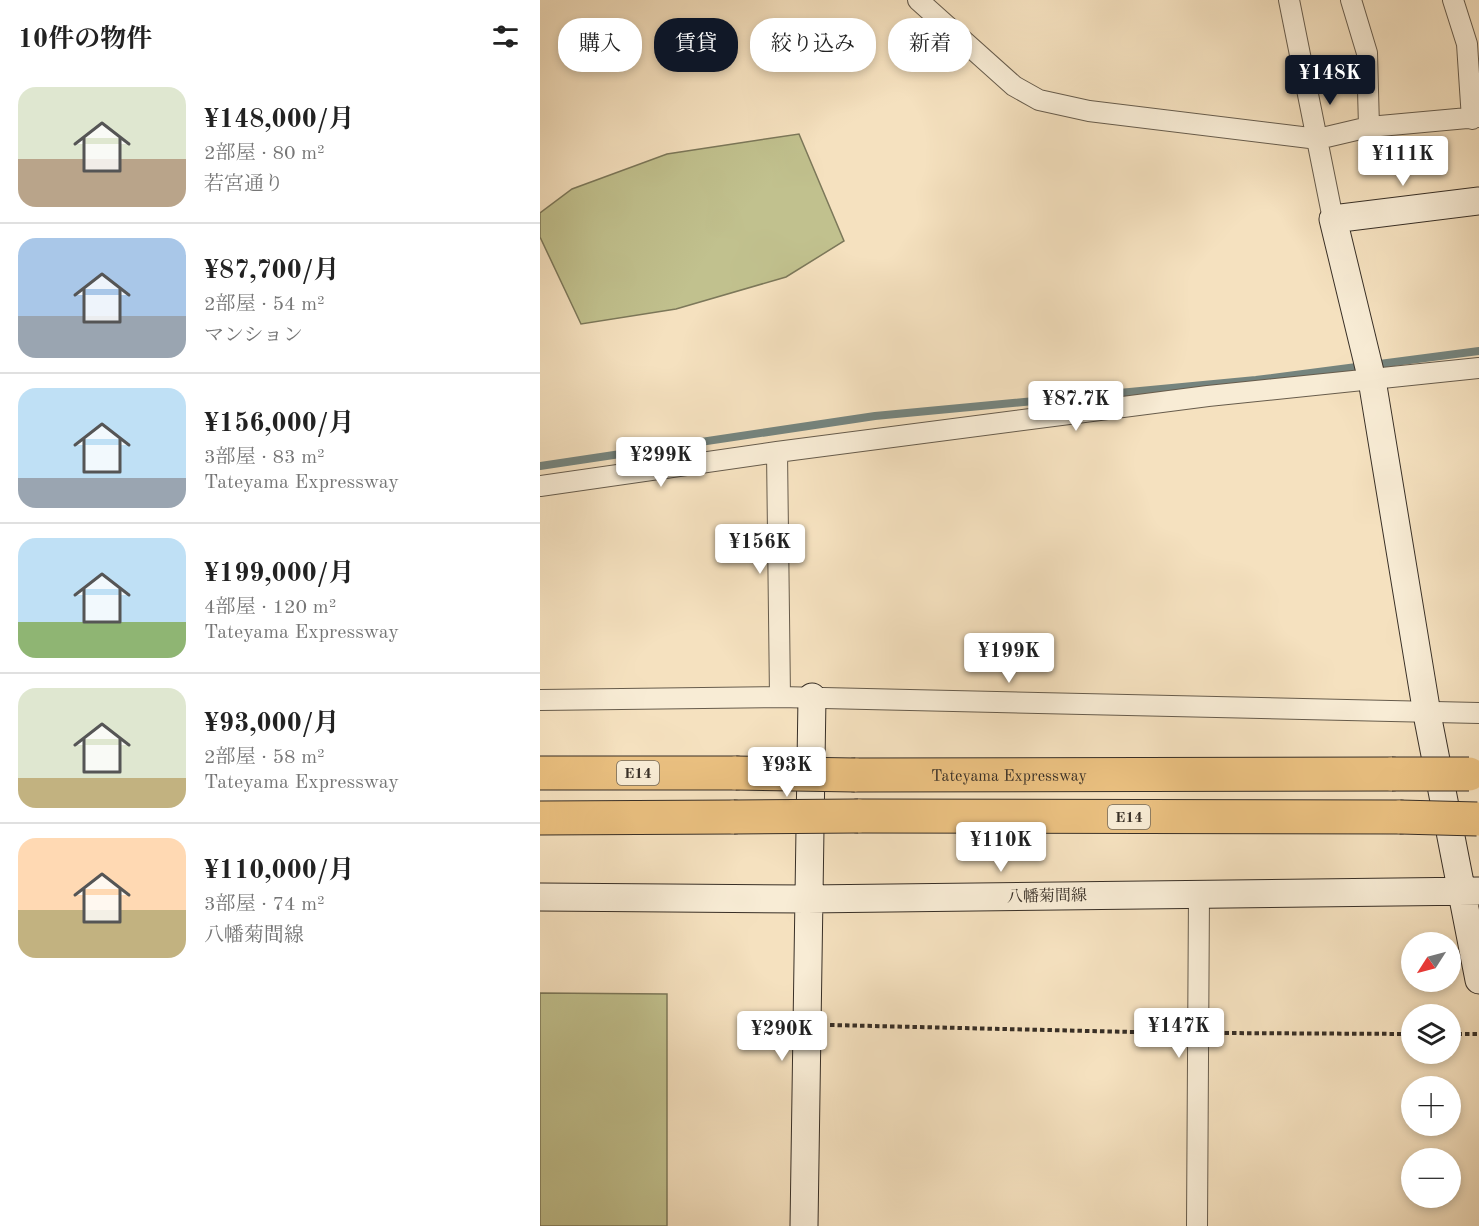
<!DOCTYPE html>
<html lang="ja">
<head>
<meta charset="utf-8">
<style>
  :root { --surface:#fff; --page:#f2f2f2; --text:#222; --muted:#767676; --line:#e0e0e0; --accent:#111827 }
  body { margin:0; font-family:"Old Standard TT","Noto Serif JP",serif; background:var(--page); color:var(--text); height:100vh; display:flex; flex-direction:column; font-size:22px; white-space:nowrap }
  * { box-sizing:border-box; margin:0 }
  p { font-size:20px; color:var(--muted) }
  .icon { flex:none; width:33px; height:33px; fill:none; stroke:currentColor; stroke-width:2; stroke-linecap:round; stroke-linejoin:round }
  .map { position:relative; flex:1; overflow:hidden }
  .drawer { display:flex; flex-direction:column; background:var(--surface); width:540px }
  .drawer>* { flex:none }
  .top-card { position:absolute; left:18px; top:18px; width:570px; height:54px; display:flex; gap:12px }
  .needle { width:39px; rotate:234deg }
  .fabs { position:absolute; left:861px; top:932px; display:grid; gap:12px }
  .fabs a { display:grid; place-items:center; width:60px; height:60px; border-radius:50%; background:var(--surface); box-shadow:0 3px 9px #0003; font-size:30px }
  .price { position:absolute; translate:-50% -51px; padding:0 14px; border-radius:6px; background:#fff; color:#222; font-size:20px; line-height:39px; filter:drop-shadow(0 2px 3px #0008) }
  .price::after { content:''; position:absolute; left:50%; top:36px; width:18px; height:14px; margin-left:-9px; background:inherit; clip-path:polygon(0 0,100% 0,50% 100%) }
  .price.current { background:var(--accent); color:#fff }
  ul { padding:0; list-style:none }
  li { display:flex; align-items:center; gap:18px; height:150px; padding:0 18px }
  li+li { border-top:2px solid var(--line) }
  li span { display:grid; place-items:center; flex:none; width:168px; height:120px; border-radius:18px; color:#555 }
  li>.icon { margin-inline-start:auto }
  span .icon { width:72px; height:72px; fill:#fffc; stroke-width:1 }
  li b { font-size:26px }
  h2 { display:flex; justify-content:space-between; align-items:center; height:72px; padding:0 18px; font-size:26px }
  .chip { padding:0 21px; border-radius:24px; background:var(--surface); box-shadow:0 3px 9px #0003; font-size:21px; line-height:54px }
  .chip.current { background:var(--accent); color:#fff }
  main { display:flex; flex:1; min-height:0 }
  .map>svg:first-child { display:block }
</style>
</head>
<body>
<main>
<section class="drawer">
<h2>10件の物件<svg class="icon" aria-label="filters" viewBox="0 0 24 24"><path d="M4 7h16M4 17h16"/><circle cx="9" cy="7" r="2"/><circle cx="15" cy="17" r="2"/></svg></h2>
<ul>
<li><span style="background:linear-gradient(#dfe7d0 60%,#b9a48a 0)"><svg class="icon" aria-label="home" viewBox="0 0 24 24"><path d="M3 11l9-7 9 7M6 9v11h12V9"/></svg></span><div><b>¥148,000/月</b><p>2部屋 · 80 m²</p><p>若宮通り</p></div></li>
<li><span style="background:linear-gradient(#a9c7e8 65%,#9aa5b1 0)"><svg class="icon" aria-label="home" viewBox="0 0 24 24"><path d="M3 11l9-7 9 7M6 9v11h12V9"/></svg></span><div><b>¥87,700/月</b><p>2部屋 · 54 m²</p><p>マンション</p></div></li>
<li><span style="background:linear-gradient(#bfe0f5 75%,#9aa5b1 0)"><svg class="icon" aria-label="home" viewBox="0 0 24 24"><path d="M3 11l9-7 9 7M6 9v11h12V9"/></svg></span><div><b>¥156,000/月</b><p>3部屋 · 83 m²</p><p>Tateyama Expressway</p></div></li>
<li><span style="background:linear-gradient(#bfe0f5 70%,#8fb573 0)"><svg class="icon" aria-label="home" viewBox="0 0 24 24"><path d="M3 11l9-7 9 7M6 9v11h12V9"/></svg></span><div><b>¥199,000/月</b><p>4部屋 · 120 m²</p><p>Tateyama Expressway</p></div></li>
<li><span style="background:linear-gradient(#dfe7d0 75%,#c2b280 0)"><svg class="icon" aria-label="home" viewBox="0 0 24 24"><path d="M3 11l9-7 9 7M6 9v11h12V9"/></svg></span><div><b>¥93,000/月</b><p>2部屋 · 58 m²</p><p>Tateyama Expressway</p></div></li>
<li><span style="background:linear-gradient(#ffd9b3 60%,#c2b280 0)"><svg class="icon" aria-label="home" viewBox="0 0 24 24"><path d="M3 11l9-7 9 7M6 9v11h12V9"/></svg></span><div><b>¥110,000/月</b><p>3部屋 · 74 m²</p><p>八幡菊間線</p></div></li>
</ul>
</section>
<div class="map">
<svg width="939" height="1226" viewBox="0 0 939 1226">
  <rect width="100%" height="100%" fill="#f5e1bf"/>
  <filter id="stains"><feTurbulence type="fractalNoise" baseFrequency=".00333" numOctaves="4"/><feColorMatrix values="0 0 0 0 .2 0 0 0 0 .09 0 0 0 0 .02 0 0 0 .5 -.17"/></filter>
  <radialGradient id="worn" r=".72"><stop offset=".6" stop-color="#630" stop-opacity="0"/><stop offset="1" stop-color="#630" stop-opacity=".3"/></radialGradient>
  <!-- green -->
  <path fill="#c1c18e" stroke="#7c785a" stroke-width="1.5" d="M259 134 304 241 246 277 136 309 41 324 0 237V213L32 189 127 154Z
    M0 993 127 994V1226H0Z"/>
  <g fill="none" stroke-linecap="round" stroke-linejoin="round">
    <!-- stream -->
    <path stroke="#75847e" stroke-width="8" d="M0 466 335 416 716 380 939 351"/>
    <defs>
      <path id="street" d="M378 0 474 86 499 100 549 111 778 139 829 127 939 117
        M749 0 793 219
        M811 0 827 53 829 127
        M913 0 927 44 932 119
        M237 452 240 697
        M0 486 237 452 668 396 939 368
        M0 700 240 697 939 713
        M657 1226 659 893"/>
      <path id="secondary" d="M939 201 793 219 832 380 887 714 939 980
        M0 897 267 899 939 891
        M264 1226 272 697"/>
      <g id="highway">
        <path d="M0 773H196"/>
        <path id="s1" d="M315 775 852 774"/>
        <path d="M318 816 860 817"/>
        <path d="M0 818 194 817"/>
      </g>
    </defs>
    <!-- street casing -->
    <use href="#street" stroke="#675c4c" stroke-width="22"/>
    <!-- secondary casing -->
    <use href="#secondary" stroke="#382f26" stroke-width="29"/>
    <!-- highway casing -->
    <use href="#highway" stroke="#382f26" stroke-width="35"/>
    <!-- path -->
    <path stroke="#382f26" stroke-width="4" stroke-dasharray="4.5 3" stroke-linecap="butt" d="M290 1025 637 1033
      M677 1033 872 1034
      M910 1034H939"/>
    <!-- street -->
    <use href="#street" stroke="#f8ecd5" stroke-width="20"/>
    <!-- secondary -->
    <use href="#secondary" stroke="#f8ecd5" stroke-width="27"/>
    <!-- highway -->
    <use href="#highway" stroke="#eac080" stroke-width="33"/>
    <defs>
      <path id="highway-bridge" d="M196 773 315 775
        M852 774H929
        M194 817 318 816
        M860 817 937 819"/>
    </defs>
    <!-- highway-bridge casing -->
    <use href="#highway-bridge" stroke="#382f26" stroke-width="35" stroke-linecap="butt"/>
    <!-- highway-bridge -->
    <use href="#highway-bridge" stroke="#eac080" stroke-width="33"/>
  </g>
  <g text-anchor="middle" stroke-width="6" stroke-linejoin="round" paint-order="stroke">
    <!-- shield labels -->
    <g fill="#f8ecd5" stroke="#72685a" stroke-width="1.5">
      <rect x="77" y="761" width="42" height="24" rx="4.5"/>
      <rect x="568" y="805" width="42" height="24" rx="4.5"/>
    </g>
    <g font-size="15" font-weight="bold" fill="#382f26">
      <text x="98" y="778">E14</text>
      <text x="589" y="822">E14</text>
    </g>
    <!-- street labels -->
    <g font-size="16" fill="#382f26" stroke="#f8ecd5">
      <text dy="6" stroke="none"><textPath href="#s1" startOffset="154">Tateyama Expressway</textPath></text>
      <text transform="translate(507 895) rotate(-1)" y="6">八幡菊間線</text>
    </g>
  </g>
  <rect width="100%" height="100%" filter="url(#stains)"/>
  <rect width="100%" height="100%" fill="url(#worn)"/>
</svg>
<div class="fabs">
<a><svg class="needle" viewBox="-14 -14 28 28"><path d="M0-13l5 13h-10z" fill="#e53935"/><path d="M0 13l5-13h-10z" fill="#767676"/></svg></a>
<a><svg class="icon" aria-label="layers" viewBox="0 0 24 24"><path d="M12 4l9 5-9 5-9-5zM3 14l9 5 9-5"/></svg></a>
<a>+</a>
<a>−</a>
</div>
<b class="price current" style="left:790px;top:106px">¥148K</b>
<b class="price" style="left:863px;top:187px">¥111K</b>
<b class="price" style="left:536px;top:432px">¥87.7K</b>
<b class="price" style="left:121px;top:488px">¥299K</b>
<b class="price" style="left:220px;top:575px">¥156K</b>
<b class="price" style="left:469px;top:684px">¥199K</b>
<b class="price" style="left:247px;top:798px">¥93K</b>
<b class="price" style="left:461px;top:873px">¥110K</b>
<b class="price" style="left:639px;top:1059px">¥147K</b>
<b class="price" style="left:242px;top:1062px">¥290K</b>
<div class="top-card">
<a class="chip">購入</a>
<a class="chip current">賃貸</a>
<a class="chip">絞り込み</a>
<a class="chip">新着</a>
</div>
</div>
</main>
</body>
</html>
